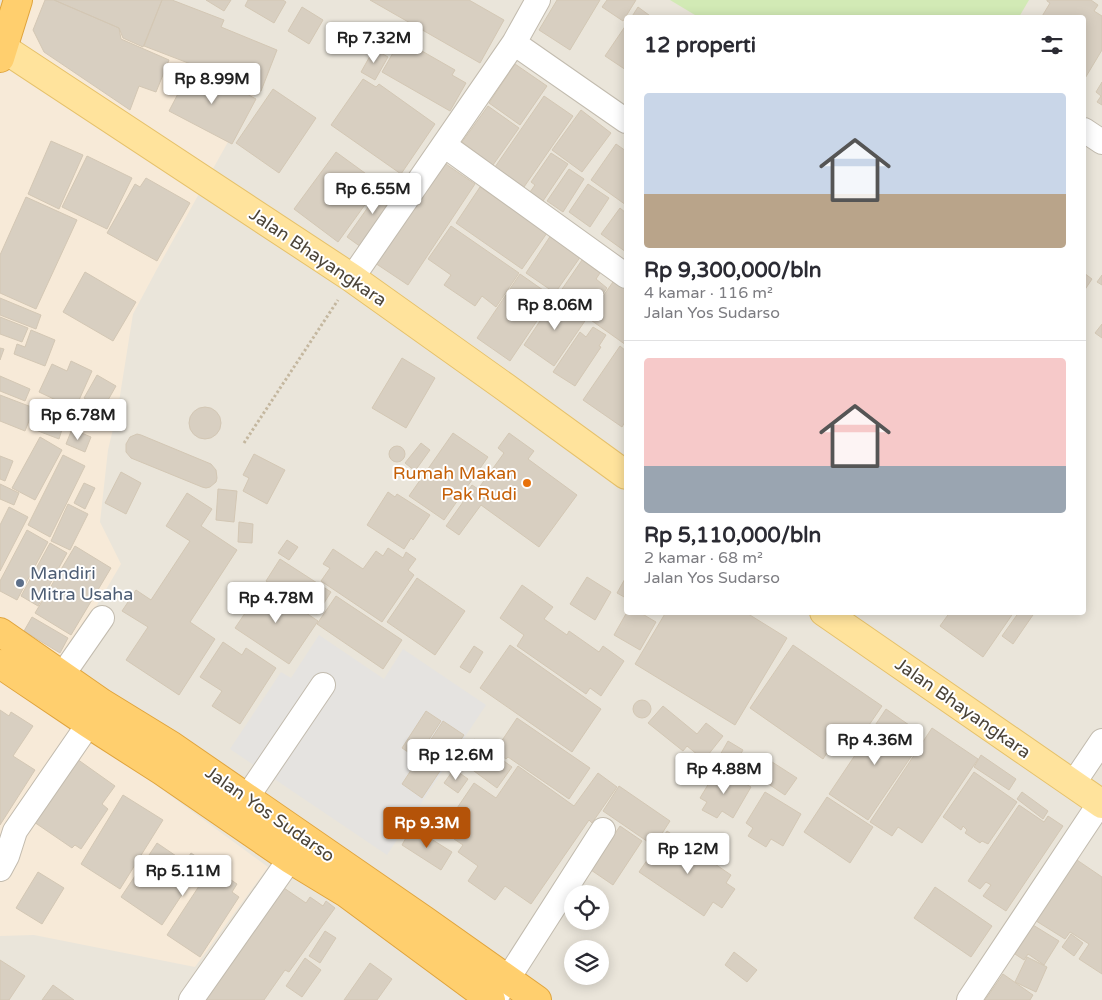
<!DOCTYPE html>
<html lang="id">
<head>
<meta charset="utf-8">
<style>
  :root { --surface:#fff; --page:#f2f2f3; --text:#2b2b33; --muted:#7c7c81; --line:#e1e1e2; --accent:#b45309 }
  body { margin:0; font-family:"Varela Round",sans-serif; background:var(--page); color:var(--text); height:100vh; display:flex; flex-direction:column; font-size:19px; white-space:nowrap }
  * { box-sizing:border-box; margin:0 }
  p { font-size:16px; color:var(--muted) }
  .icon { flex:none; width:28px; height:28px; fill:none; stroke:currentColor; stroke-width:2; stroke-linecap:round; stroke-linejoin:round }
  .map { position:relative; flex:1; overflow:hidden }
  .sheet { position:absolute; left:624px; top:15px; width:462px; height:600px; display:flex; flex-direction:column; background:var(--surface); border-radius:5px; box-shadow:0 2px 12px #0003 }
  .sheet>* { flex:none }
  .buttons { position:absolute; left:564px; top:885px; display:grid; gap:10px }
  .buttons a { display:grid; place-items:center; width:45px; height:45px; border-radius:50%; background:var(--surface); box-shadow:0 2px 12px #0003; font-size:25px }
  .price { position:absolute; translate:-50% -42px; padding:0 11px; border-radius:5px; background:#fff; color:#222; font-size:16px; line-height:32px; filter:drop-shadow(0 1px 2px #0008) }
  .price::after { content:''; position:absolute; left:50%; top:30px; width:15px; height:11px; margin-left:-8px; background:inherit; clip-path:polygon(0 0,100% 0,50% 100%) }
  .price.on { background:var(--accent); color:#fff }
  ul { padding:0; list-style:none }
  li { display:grid; align-content:center; gap:10px; height:265px; padding:0 20px }
  li+li { border-top:1px solid var(--line) }
  li span { display:grid; place-items:center; height:155px; border-radius:5px; color:#555 }
  li>.icon { margin-inline-start:auto }
  span .icon { width:90px; height:90px; fill:#fffc; stroke-width:1 }
  li b { font-size:21px }
  h2 { display:flex; justify-content:space-between; align-items:center; height:60px; padding:0 20px; font-size:21px }
  .map>svg:first-child { display:block }
</style>
</head>
<body>
<div class="map">
<svg width="1102" height="1000" viewBox="0 0 1102 1000">
  <rect width="100%" height="100%" fill="#f6f3ec"/>
  <!-- residential -->
  <path fill="#eae5da" fill-rule="evenodd" d="M0 0H1102V1000H0ZM626 18H1084V612H626ZM572 894H600V921H572ZM572 949H600V976H572Z"/>
  <!-- commercial -->
  <path fill="#f7ead8" d="M18 0H154L146 30 244 74 257 90 157 269 133 314 118 408 108 450 100 522 121 564 77 639 74 725 268 867 195 967 34 935 0 936V58Z"/>
  <!-- green -->
  <path fill="#d2eab5" d="M670 0H1029L1019 17 700 18Z"/>
  <!-- parking -->
  <path fill="#e5e3e0" d="M319 635 384 679 403 649 486 705 387 855 230 749 281 672 291 678Z"/>
  <!-- building -->
  <path fill="#d8cfc1" stroke="#d3c7b4" d="M45 0H54L119 28 121 39 169 60 156 92 139 86 130 110 44 52 33 30Z
    M54 0H162L143 47 123 38 119 28Z
    M162 0H172L224 20 221 27 277 50 261 91 144 46Z
    M206 0H231L224 11Z
    M248 0H283L286 2 274 23 245 6Z
    M370 0H469L504 20 480 63Z
    M557 0H600L570 50 539 30Z
    M607 0H636L623 21 602 7Z
    M1047 0H1091L1098 5 1094 11 1102 16V50L1084 80V18H1041L1050 3 1047 1Z
    M302 7 323 20 309 44 288 31Z
    M638 7 653 18H631Z
    M626 25V70L605 56Z
    M401 39 455 70 452 75 466 83 450 111 382 72Z
    M374 49 388 57 375 80 361 72Z
    M515 64 547 86 520 125 489 103Z
    M193 65 256 99 232 144 169 111Z
    M363 79 376 87 379 84 435 124 401 174 331 125Z
    M1102 82V105L1097 102 1101 96 1096 92Z
    M273 89 316 118 279 173 236 143Z
    M544 96 573 116 524 187 495 167Z
    M488 106 519 128 493 165 462 142Z
    M581 110 611 133 582 172 552 150Z
    M51 141 83 155 59 209 28 194Z
    M616 144 626 151V205L591 180Z
    M336 152 380 184 338 242 294 209Z
    M551 153 568 164 543 201 530 192 535 185 531 182Z
    M87 156 132 178 107 229 62 207Z
    M443 162 475 184 408 285 375 263Z
    M569 169 584 179 563 212 547 201Z
    M146 178 190 203 157 261 107 233 135 184 140 187Z
    M385 183 399 193 361 247 347 237Z
    M588 184 609 198 590 227 569 212Z
    M480 187 547 233 522 269 456 223Z
    M26 197 77 220 36 309 0 293V255Z
    M620 208 626 213V252L601 234Z
    M451 226 519 273 496 307 482 296 475 306 444 285 451 275 428 259Z
    M551 235 581 256 555 293 526 273Z
    M582 260 600 273 596 279 607 288 588 316 558 295Z
    M85 272 136 302 113 341 63 312Z
    M1084 273 1092 279 1084 291Z
    M520 274 553 297 510 361 477 338Z
    M1102 275V285L1097 282Z
    M615 279 626 287V345L588 318Z
    M556 297 587 318 554 366 524 345Z
    M0 298 41 315 36 329 0 315Z
    M0 317 28 328 22 342 0 334Z
    M1102 324V338L1095 333Z
    M593 327 606 335 599 346 601 347 575 386 553 372 580 332 586 337Z
    M31 330 55 340 45 366 14 354 17 344 25 347Z
    M620 346 626 351V420L622 427 583 400Z
    M0 348 4 349 0 360Z
    M402 358 435 378 406 428 372 408Z
    M71 361 92 371 75 409 39 392 52 364 67 371Z
    M97 375 116 386 103 409 84 398Z
    M0 376 30 389 25 401 0 391Z
    M0 395 34 408 25 431 0 421Z
    M189 423a16 16 0 1 1 32 0a16 16 0 1 1-32 0Z
    M39 410 65 420 59 439 33 429Z
    M72 429 91 437 85 452 66 444Z
    M453 433 488 457 444 520 409 496Z
    M509 433 534 451 528 459 577 495 539 547 481 505 459 535 446 526 463 502 461 500 472 485 478 489 504 453 498 448Z
    M137 434 141 435 211 464 216 470 217 478 216 482 210 487 206 488 202 487 131 458 126 452V444L130 437Z
    M40 437 62 450 35 500 12 488Z
    M421 443 430 450 415 471 405 463Z
    M389 454a8 8 0 1 1 16 0a8 8 0 1 1-16 0Z
    M254 454 285 470 267 504 243 491 249 478 243 475Z
    M63 455 85 466 50 537 28 525Z
    M0 456 13 461 5 481 0 479Z
    M121 472 141 483 126 514 105 503Z
    M84 483 95 488 85 509 74 503Z
    M0 484 19 493 14 505 0 499Z
    M218 489 237 491 234 522 216 520Z
    M388 492 395 497 397 494 430 515 413 540 411 538 404 549 367 525Z
    M187 493 212 509 201 526 237 550 190 622 215 639 179 695 126 660 148 627 122 611 136 590 151 600 190 541 166 526Z
    M68 504 88 514 70 550 51 541Z
    M9 507 28 517 0 571V525Z
    M239 522 253 524 252 543 238 542Z
    M27 530 48 542 17 600 0 591V581Z
    M287 540 298 547 289 560 278 553Z
    M50 543 67 553 38 606 21 596Z
    M75 546 111 568 71 635 35 613Z
    M388 548 403 558 406 552 416 559 408 570 414 575 382 622 321 581 330 568 323 564 333 549 363 569 376 551 383 556Z
    M280 559 331 592 317 614 266 581Z
    M587 577 611 592 595 620 570 604Z
    M626 577V598L617 593Z
    M417 578 465 611 435 655 387 622Z
    M264 585 318 621 289 664 235 628Z
    M522 585 553 607 544 619 567 635 569 631 599 652 603 646 624 661 601 696 590 688 586 694 517 646 524 635 500 618Z
    M336 596 402 640 383 669 317 624Z
    M627 612H639L656 622 640 650 614 635Z
    M666 612H745L787 638 735 725 635 664Z
    M950 612H1014L983 657 940 626Z
    M1019 612H1035L1013 644 1002 636Z
    M32 617 68 638 60 653 24 631Z
    M223 642 242 655 246 648 276 668 240 724 212 706 222 691 200 677Z
    M510 645 601 709 572 752 480 688Z
    M793 645 882 706 852 750 836 739 823 759 750 708Z
    M474 646 483 652 470 673 460 667Z
    M633 709a9 9 0 1 1 18 0a9 9 0 1 1-18 0Z
    M663 706 697 734 706 723 723 736 704 760 687 746 683 751 648 723Z
    M886 709 909 725 903 734 919 745 868 820 829 794Z
    M0 710 9 716 11 712 33 726 13 756 35 770 0 825Z
    M426 711 441 721 417 758 402 748Z
    M517 718 590 768 569 799 508 757 506 759 495 751Z
    M443 721 464 735 422 798 402 784Z
    M932 728 978 759 922 843 898 827 892 836 870 822Z
    M474 739 512 767 497 788 459 760Z
    M728 741 743 750 735 764 720 755Z
    M981 755 1016 779 1009 790 974 767Z
    M77 759 115 786 102 804 108 809 81 849 75 845 72 848 34 822Z
    M769 760 797 778 785 795 758 777Z
    M518 766 574 806 598 773 617 787 592 823 589 820 531 904 505 886 495 900 468 881 478 866 458 852 463 845 454 839 463 826 451 817 474 783 496 798Z
    M718 768 751 787 733 818 722 811 717 818 702 810 707 802 700 798Z
    M454 769 468 779 458 793 444 783Z
    M974 772 1017 802 988 844 982 841 980 843 965 833 967 830 963 826 961 830 943 817Z
    M619 786 670 821 654 846 603 811Z
    M765 792 801 814 783 846 771 839 766 847 748 836 753 828 746 823Z
    M1022 792 1048 811 1043 819 1017 799Z
    M123 795 163 820 120 889 81 864Z
    M827 797 873 827 850 863 804 832Z
    M1019 805 1044 822 1048 816 1063 826 1006 911 983 896 991 885 986 882 980 889 968 881Z
    M620 826 642 841 613 885 591 870Z
    M412 827 452 852 441 870 402 845Z
    M667 831 731 875 726 883 735 889 722 908 713 902 704 916 639 872Z
    M157 843 185 862 191 853 237 884 232 892 239 897 200 957 167 935 203 880 195 875 162 925 121 897Z
    M1074 858 1102 877V974L1079 959 1089 944 1070 932 1065 939 1033 919Z
    M38 872 64 888 42 924 16 908Z
    M281 886 306 903 310 897 323 906 326 901 335 908 289 972 285 970 264 1000H205Z
    M935 887 992 926 971 957 914 918Z
    M1033 925 1059 941 1044 965 1028 954 1024 960 1015 954Z
    M325 931 336 938 320 963 309 956Z
    M1071 934 1083 943 1074 956 1062 947Z
    M734 952 757 970 747 982 725 965Z
    M1027 957 1047 967 1036 992 1015 982Z
    M305 958 321 970 302 997 286 986Z
    M0 960 25 976 9 1000H0Z
    M370 963 392 979 377 1000H344Z
    M1003 974 1033 995 1030 1000H985Z
    M53 985 74 1000H42Z"/>
  <g fill="none" stroke-linecap="round" stroke-linejoin="round">
    <defs>
      <path id="minor" d="M514 43 626 121
        M1084 130 1102 142
        M444 145 626 276
        M352 278 514 43 538 0
        M52 690 102 618
        M1073 784 1102 741
        M237 812 323 685
        M0 869 7 856 15 831 99 709
        M498 994 603 830
        M191 1000 290 859
        M969 1000 1100 803"/>
      <path id="major" d="M3 48 352 278 505 387 626 475
        M824 612 1102 804"/>
      <path id="highway" d="M0 58 18 0
        M0 632 102 703 172 746 424 920 537 1000
        M0 664 89 724 162 771 290 859 346 893 491 1000"/>
    </defs>
    <!-- minor casing -->
    <use href="#minor" stroke="#c2bbae" stroke-width="26"/>
    <!-- major casing -->
    <use href="#major" stroke="#e6c16a" stroke-width="30"/>
    <!-- highway casing -->
    <use href="#highway" stroke="#e0a43c" stroke-width="30"/>
    <!-- path -->
    <path stroke="#c4b79f" stroke-width="3" stroke-dasharray="2.5 2.5" stroke-linecap="butt" d="M244 443 338 300"/>
    <!-- minor -->
    <use href="#minor" stroke="#fff" stroke-width="24"/>
    <!-- major -->
    <use href="#major" stroke="#ffe39c" stroke-width="28"/>
    <!-- highway -->
    <use href="#highway" stroke="#ffcf6e" stroke-width="28"/>
  </g>
  <!-- markers -->
  <circle fill="#e8710a" stroke="#fff" stroke-width="2" cx="527" cy="483" r="5"/>
  <circle fill="#5c6f8a" stroke="#fff" stroke-width="2" cx="20" cy="583" r="5"/>
  <g text-anchor="middle" stroke-width="4" stroke-linejoin="round" paint-order="stroke">
    <!-- street labels -->
    <g font-size="18" fill="#4b4439" stroke="#fff">
      <text transform="translate(318 257) rotate(34)" y="6">Jalan Bhayangkara</text>
      <text transform="translate(963 708) rotate(35)" y="6">Jalan Bhayangkara</text>
      <text transform="translate(270 814) rotate(35)" y="6">Jalan Yos Sudarso</text>
    </g>
    <!-- food labels -->
    <g font-size="18" fill="#c56008" stroke="#fff" text-anchor="end">
      <text x="517" y="479">Rumah Makan<tspan x="517" dy="21">Pak Rudi</tspan></text>
    </g>
    <!-- service labels -->
    <g font-size="18" fill="#4e5e75" stroke="#fff" text-anchor="start">
      <text x="30" y="579">Mandiri<tspan x="30" dy="21">Mitra Usaha</tspan></text>
    </g>
  </g>
</svg>
<div class="buttons">
<a><svg class="icon" aria-label="locate" viewBox="0 0 24 24"><circle cx="12" cy="12" r="6"/><path d="M12 2v4M12 18v4M2 12h4M18 12h4"/></svg></a>
<a><svg class="icon" aria-label="layers" viewBox="0 0 24 24"><path d="M12 4l9 5-9 5-9-5zM3 14l9 5 9-5"/></svg></a>
</div>
<b class="price" style="left:374px;top:64px">Rp 7.32M</b>
<b class="price" style="left:212px;top:105px">Rp 8.99M</b>
<b class="price" style="left:373px;top:215px">Rp 6.55M</b>
<b class="price" style="left:555px;top:331px">Rp 8.06M</b>
<b class="price" style="left:78px;top:441px">Rp 6.78M</b>
<b class="price" style="left:276px;top:624px">Rp 4.78M</b>
<b class="price" style="left:875px;top:766px">Rp 4.36M</b>
<b class="price" style="left:456px;top:781px">Rp 12.6M</b>
<b class="price" style="left:724px;top:795px">Rp 4.88M</b>
<b class="price on" style="left:427px;top:849px">Rp 9.3M</b>
<b class="price" style="left:688px;top:875px">Rp 12M</b>
<b class="price" style="left:183px;top:897px">Rp 5.11M</b>
<section class="sheet">
<h2>12 properti<svg class="icon" aria-label="filters" viewBox="0 0 24 24"><path d="M4 7h16M4 17h16"/><circle cx="9" cy="7" r="2"/><circle cx="15" cy="17" r="2"/></svg></h2>
<ul>
<li><span style="background:linear-gradient(#c9d6e8 65%,#b9a48a 0)"><svg class="icon" aria-label="home" viewBox="0 0 24 24"><path d="M3 11l9-7 9 7M6 9v11h12V9"/></svg></span><div><b>Rp 9,300,000/bln</b><p>4 kamar · 116 m²</p><p>Jalan Yos Sudarso</p></div></li>
<li><span style="background:linear-gradient(#f6c9c9 70%,#9aa5b1 0)"><svg class="icon" aria-label="home" viewBox="0 0 24 24"><path d="M3 11l9-7 9 7M6 9v11h12V9"/></svg></span><div><b>Rp 5,110,000/bln</b><p>2 kamar · 68 m²</p><p>Jalan Yos Sudarso</p></div></li>
</ul>
</section>
</div>
</body>
</html>
